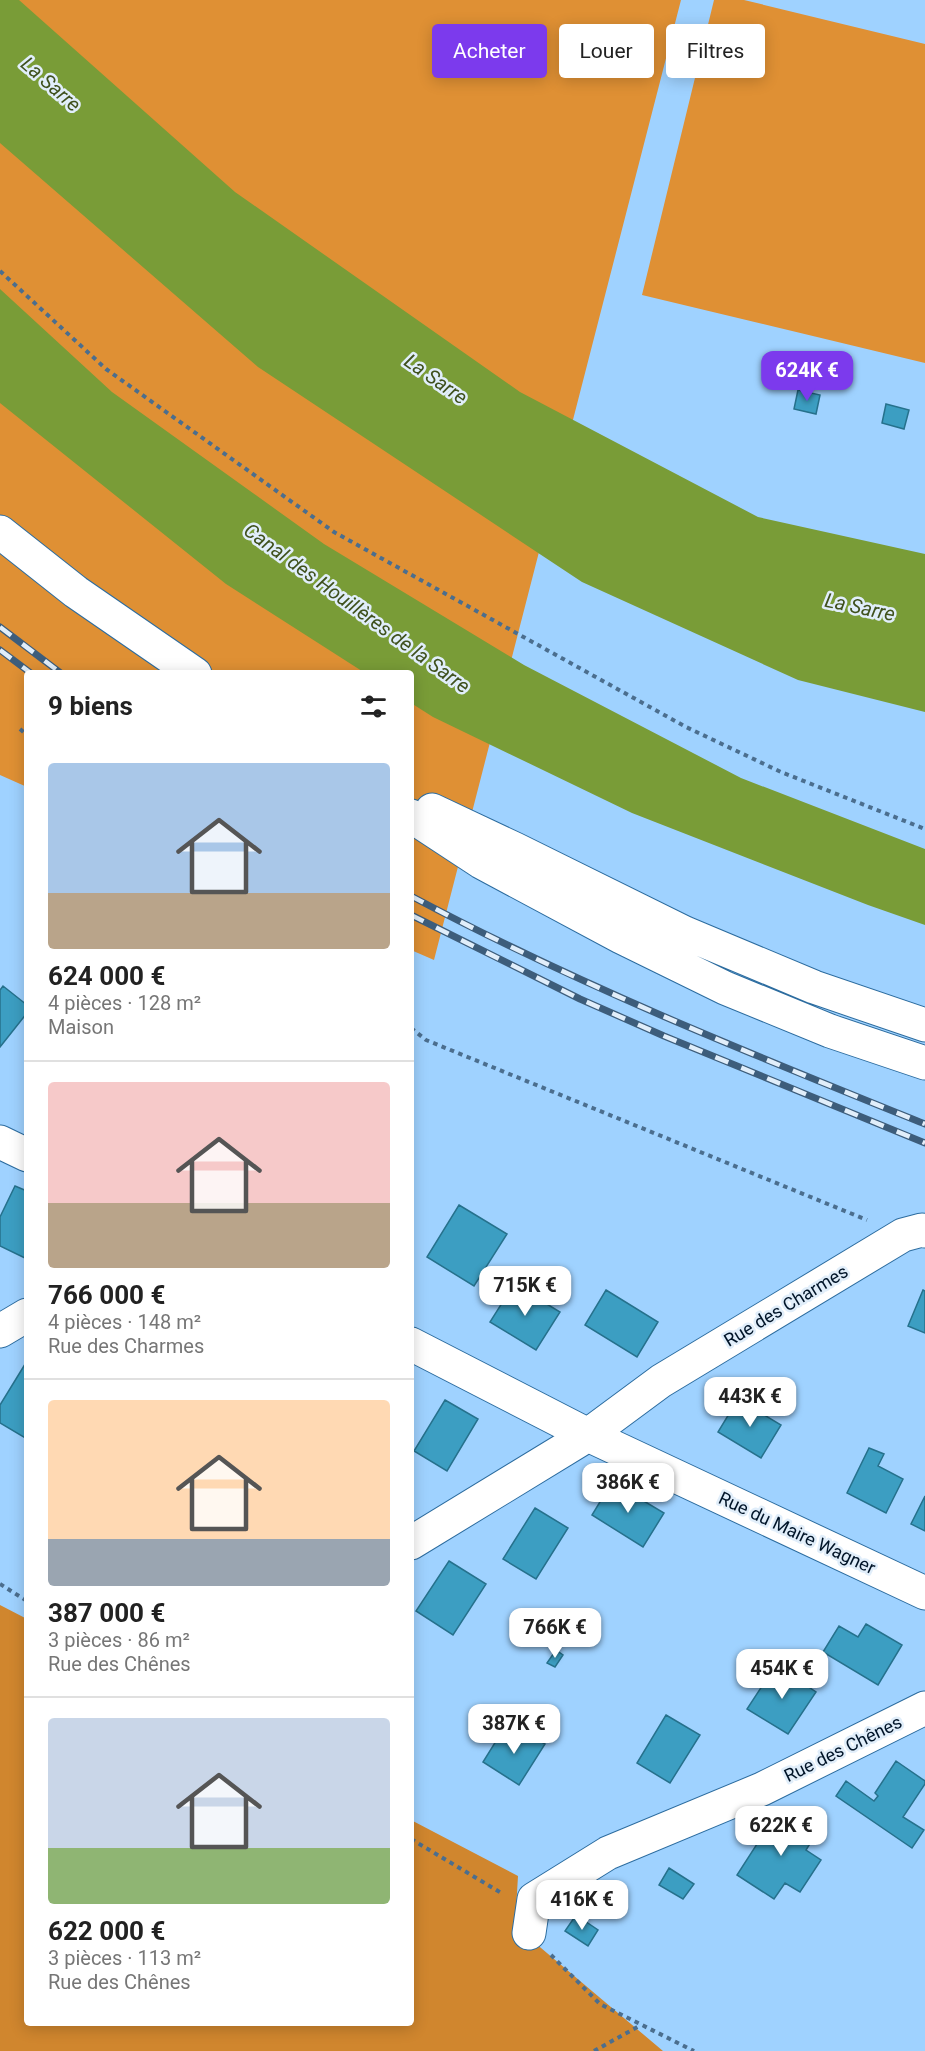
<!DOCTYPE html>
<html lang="fr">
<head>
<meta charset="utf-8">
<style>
  :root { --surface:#fff; --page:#f6f6f6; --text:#222; --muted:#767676; --line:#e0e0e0; --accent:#7c3aed }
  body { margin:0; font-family:Roboto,sans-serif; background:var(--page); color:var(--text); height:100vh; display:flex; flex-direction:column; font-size:22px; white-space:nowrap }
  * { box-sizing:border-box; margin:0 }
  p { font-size:20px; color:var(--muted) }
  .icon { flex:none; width:33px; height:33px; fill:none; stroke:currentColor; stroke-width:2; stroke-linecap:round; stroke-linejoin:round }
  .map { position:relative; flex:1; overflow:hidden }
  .sheet { position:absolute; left:24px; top:670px; width:390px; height:1356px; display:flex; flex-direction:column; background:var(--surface); border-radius:6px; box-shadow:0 3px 15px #0003 }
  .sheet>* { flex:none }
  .hud { position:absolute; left:432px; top:24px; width:402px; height:54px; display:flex; gap:12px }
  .price { position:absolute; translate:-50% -51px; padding:0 14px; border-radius:12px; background:#fff; color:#222; font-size:20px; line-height:39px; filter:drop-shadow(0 2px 3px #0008) }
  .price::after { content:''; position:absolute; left:50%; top:36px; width:18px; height:14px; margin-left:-9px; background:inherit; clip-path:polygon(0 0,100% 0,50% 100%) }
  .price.active { background:var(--accent); color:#fff }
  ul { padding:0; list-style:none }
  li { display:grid; align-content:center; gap:12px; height:318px; padding:0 24px }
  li+li { border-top:2px solid var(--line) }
  li span { display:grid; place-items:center; height:186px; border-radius:6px; color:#555 }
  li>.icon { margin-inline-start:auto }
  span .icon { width:108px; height:108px; fill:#fffc; stroke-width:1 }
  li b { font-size:26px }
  h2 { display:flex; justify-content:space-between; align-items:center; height:72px; padding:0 24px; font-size:26px }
  .chip { padding:0 21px; border-radius:6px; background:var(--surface); box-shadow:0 3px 15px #0003; font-size:21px; line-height:54px }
  .chip.active { background:var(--accent); color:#fff }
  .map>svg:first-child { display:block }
</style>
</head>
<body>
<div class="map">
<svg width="925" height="2051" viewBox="0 0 925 2051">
  <rect width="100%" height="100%" fill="#9fd2ff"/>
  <!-- green -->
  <path fill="#df9034" d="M0 0H681L434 960 411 950V674H27V787L0 775Z
    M714 0H744L925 44V363L642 295Z"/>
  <!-- forest -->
  <path fill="#d0862e" d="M0 1605 27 1619V2024H411V1820L518 1876 515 1926 663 2051H0Z"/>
  <!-- water -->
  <path fill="#799c37" d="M0 0H19L235 192 520 392 758 517 925 554V712L798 680 582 582 258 367 0 143Z
    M0 289 112 392 324 544 524 665 741 778 925 849V925L868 905 632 813 433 717 411 703V674L365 673 226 584 0 403Z"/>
  <!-- building -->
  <path fill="#3c9ec2" stroke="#26718c" stroke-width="1.5" d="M798 390 820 395 816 414 794 409Z
    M886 404 909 410 904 429 882 423Z
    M3 986 27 1005V1013L0 1047V990Z
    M15 1186 27 1191V1259L0 1246V1217Z
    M459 1205 507 1234 474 1286 427 1257Z
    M514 1284 560 1312 536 1350 490 1322Z
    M606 1290 658 1322 637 1357 585 1325Z
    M923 1290 925 1291V1333L908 1326Z
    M27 1361V1439L0 1423V1405Z
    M738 1399 781 1425 761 1458 718 1432Z
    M445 1400 478 1419 447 1471 414 1451Z
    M869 1448 884 1454 878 1466 903 1479 886 1513 847 1493Z
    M612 1482 664 1513 643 1547 592 1515Z
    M925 1496V1531L911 1524Z
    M535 1508 568 1528 536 1579 503 1559Z
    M449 1561 486 1584 453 1635 416 1611Z
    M866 1624 902 1645 878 1685 823 1652 839 1626 858 1637Z
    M556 1650 563 1655 555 1667 547 1663Z
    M776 1665 816 1692 788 1734 747 1709Z
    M666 1715 700 1735 670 1783 637 1763Z
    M517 1727 545 1744 519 1785 483 1762 501 1733 510 1739Z
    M896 1761 925 1781V1784L903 1817 924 1830 912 1848 836 1796 846 1781 874 1801 878 1796 875 1793Z
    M779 1810 816 1834 806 1850 821 1860 800 1892 785 1883 774 1899 737 1875Z
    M669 1868 694 1884 683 1899 659 1885Z
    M576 1915 598 1930 588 1946 565 1931Z"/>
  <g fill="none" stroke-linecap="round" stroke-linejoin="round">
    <defs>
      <path id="street" d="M0 1142 27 1155
        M0 1331 27 1315
        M411 1344 588 1435 925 1593
        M411 1543 588 1435 661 1381 903 1235 922 1230 925 1231
        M529 1933 534 1899 608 1853 762 1789 925 1708"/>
      <path id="secondary" d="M0 532 76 592 195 674
        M432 810 515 849 685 933 814 987 925 1025
        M411 816 481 862 621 937 725 988 830 1031 925 1063"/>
    </defs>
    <!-- street casing -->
    <use href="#street" stroke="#2c6c9f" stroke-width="35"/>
    <!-- secondary casing -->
    <use href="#secondary" stroke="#2c6c9f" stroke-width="35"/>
    <!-- path -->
    <path stroke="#4b6e8e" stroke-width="4" stroke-dasharray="4.5 4.5" stroke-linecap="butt" d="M0 271 106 369 334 532 686 727 781 772 925 829
      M20 729 27 735
      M411 1028 426 1040 867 1220
      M0 1584 27 1601
      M411 1839 503 1894
      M551 1955 600 2004 694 2051
      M594 2051 641 2025"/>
    <!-- street -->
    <use href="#street" stroke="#fff" stroke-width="33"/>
    <!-- secondary -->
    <use href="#secondary" stroke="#fff" stroke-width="33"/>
    <defs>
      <path id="rail" d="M0 627 62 674
        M0 650 32 674
        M411 896C576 984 751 1054 925 1124
        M411 915 580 999 664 1036 925 1143"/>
    </defs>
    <!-- rail casing -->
    <use href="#rail" stroke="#3d5d7b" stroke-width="7"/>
    <!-- rail -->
    <use href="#rail" stroke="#e1eefa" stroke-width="4.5" stroke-dasharray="14" stroke-linecap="butt"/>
  </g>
  <g text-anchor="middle" stroke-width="5" stroke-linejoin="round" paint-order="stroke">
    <!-- street labels -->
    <g font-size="18" fill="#001428" stroke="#e1eefa">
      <text transform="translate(786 1306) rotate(-31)" y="6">Rue des Charmes</text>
      <text transform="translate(797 1533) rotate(25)" y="6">Rue du Maire Wagner</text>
      <text transform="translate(843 1749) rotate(-26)" y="6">Rue des Chênes</text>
    </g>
    <!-- water labels -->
    <g font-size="20" font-style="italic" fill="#3f511d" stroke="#e1eefa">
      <text transform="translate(51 84) rotate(41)" y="7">La Sarre</text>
      <text transform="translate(436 379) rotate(35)" y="7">La Sarre</text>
      <text transform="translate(860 607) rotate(12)" y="7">La Sarre</text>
      <text transform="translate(357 608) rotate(36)" y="7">Canal des Houillères de la Sarre</text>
    </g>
  </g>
</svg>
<b class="price active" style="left:807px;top:402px">624K €</b>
<b class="price" style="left:525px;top:1317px">715K €</b>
<b class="price" style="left:750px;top:1428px">443K €</b>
<b class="price" style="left:628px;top:1514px">386K €</b>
<b class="price" style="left:555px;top:1659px">766K €</b>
<b class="price" style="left:782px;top:1700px">454K €</b>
<b class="price" style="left:514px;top:1755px">387K €</b>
<b class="price" style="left:781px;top:1857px">622K €</b>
<b class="price" style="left:582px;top:1931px">416K €</b>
<div class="hud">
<a class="chip active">Acheter</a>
<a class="chip">Louer</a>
<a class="chip">Filtres</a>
</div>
<section class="sheet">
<h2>9 biens<svg class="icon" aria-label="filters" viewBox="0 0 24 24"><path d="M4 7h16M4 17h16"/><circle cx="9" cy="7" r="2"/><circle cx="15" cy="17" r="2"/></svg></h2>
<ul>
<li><span style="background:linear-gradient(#a9c7e8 70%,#b9a48a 0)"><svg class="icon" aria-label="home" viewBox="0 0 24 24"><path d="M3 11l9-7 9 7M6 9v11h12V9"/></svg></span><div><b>624 000 €</b><p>4 pièces · 128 m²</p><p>Maison</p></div></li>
<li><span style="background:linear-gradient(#f6c9c9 65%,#b9a48a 0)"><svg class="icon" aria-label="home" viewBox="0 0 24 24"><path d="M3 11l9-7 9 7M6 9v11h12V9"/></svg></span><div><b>766 000 €</b><p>4 pièces · 148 m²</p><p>Rue des Charmes</p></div></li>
<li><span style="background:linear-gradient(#ffd9b3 75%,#9aa5b1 0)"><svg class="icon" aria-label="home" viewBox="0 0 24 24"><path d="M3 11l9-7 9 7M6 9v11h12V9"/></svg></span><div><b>387 000 €</b><p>3 pièces · 86 m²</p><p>Rue des Chênes</p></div></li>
<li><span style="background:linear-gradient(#c9d6e8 70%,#8fb573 0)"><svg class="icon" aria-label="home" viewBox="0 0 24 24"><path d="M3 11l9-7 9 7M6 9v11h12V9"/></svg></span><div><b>622 000 €</b><p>3 pièces · 113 m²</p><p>Rue des Chênes</p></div></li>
</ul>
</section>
</div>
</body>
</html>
